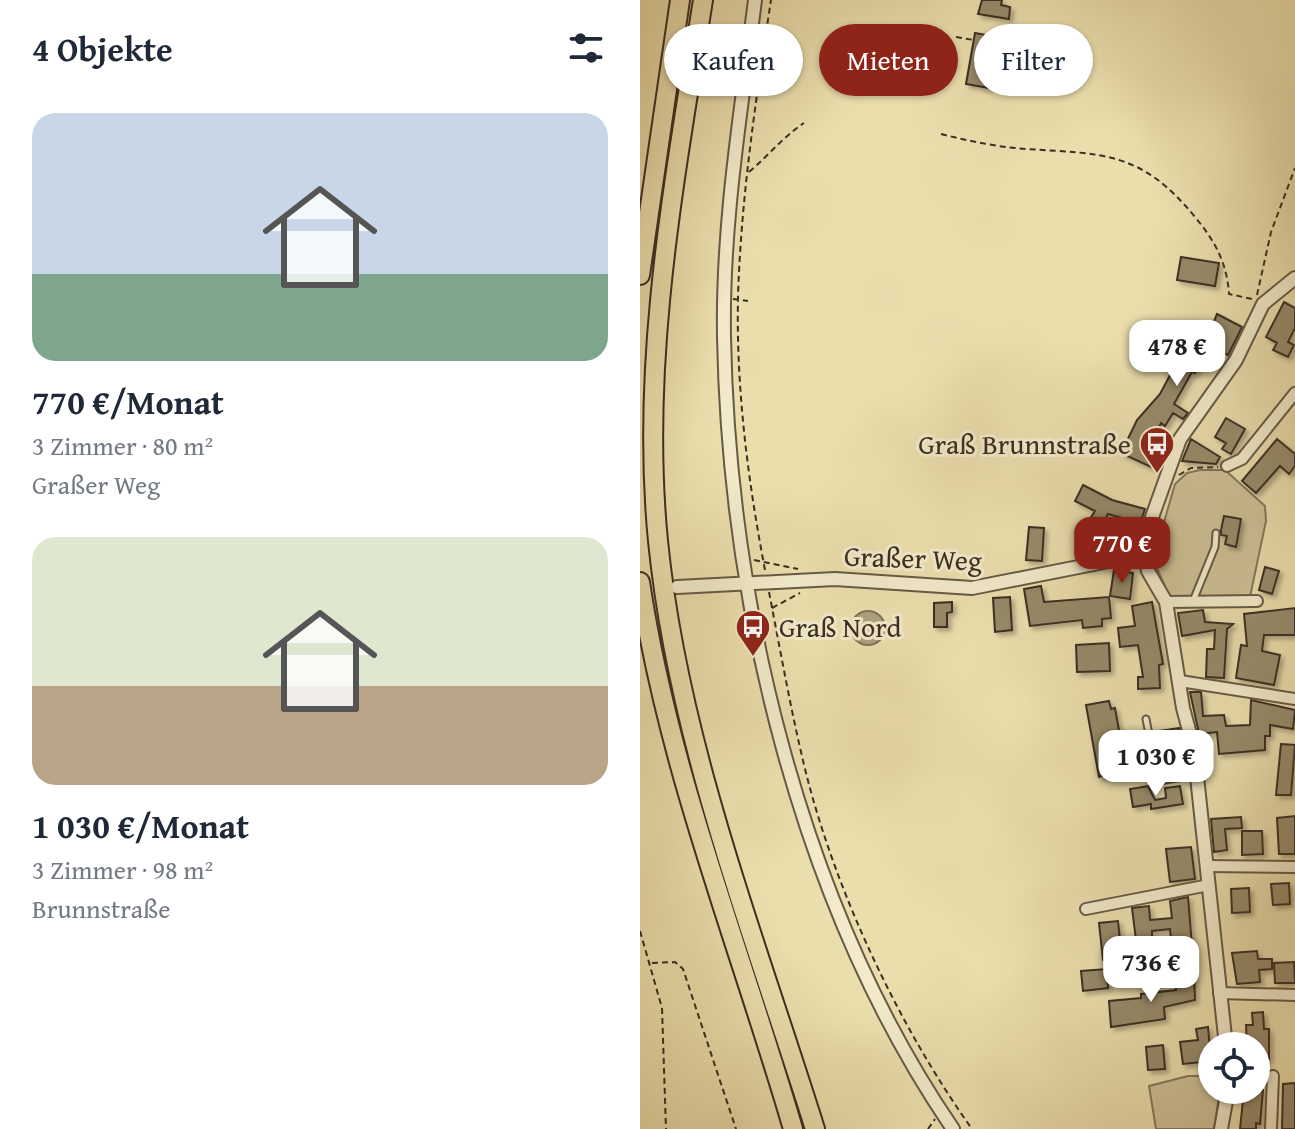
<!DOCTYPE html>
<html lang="de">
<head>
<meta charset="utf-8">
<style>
  :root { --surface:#fff; --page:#f2f2f3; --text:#1f2937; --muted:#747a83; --accent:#8f2418 }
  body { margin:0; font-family:"Gentium Book Plus",serif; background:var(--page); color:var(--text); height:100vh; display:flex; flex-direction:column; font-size:30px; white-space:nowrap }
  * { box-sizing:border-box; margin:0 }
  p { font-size:26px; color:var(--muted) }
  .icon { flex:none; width:44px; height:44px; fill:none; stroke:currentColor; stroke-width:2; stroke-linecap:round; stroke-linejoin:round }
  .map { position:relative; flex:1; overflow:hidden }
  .drawer { display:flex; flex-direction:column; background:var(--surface); width:640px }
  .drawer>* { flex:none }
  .banner { position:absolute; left:24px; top:24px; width:510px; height:72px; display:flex; gap:16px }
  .fabs { position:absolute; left:558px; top:1032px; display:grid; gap:16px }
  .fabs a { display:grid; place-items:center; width:72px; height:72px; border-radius:50%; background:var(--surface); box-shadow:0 2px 6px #0004; font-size:40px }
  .price { position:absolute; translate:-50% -68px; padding:0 18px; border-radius:16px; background:#fff; color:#222; font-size:26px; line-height:52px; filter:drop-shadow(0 2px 4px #0008) }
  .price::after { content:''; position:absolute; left:50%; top:48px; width:24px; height:18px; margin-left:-12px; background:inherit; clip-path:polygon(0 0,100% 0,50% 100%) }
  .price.on { background:var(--accent); color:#fff }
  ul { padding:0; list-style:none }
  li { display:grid; align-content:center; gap:16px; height:424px; padding:0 32px }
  li span { display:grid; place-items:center; height:248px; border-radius:24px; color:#555 }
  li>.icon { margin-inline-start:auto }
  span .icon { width:144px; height:144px; fill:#fffc; stroke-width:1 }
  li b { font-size:34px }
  h2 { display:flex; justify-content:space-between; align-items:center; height:96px; padding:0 32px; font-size:34px }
  .tag { padding:0 28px; border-radius:36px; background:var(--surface); box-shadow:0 2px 6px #0004; font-size:28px; line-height:72px }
  .tag.on { background:var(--accent); color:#fff }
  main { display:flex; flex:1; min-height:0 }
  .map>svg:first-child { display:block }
</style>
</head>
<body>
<main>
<section class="drawer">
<h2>4 Objekte<svg class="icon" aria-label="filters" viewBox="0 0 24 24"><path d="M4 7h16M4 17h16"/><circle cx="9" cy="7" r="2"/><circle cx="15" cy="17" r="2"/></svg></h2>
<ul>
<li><span style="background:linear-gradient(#c9d6e8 65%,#7fa58c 0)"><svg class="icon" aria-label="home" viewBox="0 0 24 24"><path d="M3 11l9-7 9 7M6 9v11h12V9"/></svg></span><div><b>770 €/Monat</b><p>3 Zimmer · 80 m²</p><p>Graßer Weg</p></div></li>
<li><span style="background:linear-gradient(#dfe7d0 60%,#b9a48a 0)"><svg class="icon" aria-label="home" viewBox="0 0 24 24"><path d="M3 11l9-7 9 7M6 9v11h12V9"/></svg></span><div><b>1 030 €/Monat</b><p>3 Zimmer · 98 m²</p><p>Brunnstraße</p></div></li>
</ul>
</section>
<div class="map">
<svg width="655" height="1129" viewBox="0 0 655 1129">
  <defs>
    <filter id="shadow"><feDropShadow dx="3.5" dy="3.5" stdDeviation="2" flood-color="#0004"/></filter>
  </defs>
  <rect width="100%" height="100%" fill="#ebdead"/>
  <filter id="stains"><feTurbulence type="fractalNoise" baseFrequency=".0025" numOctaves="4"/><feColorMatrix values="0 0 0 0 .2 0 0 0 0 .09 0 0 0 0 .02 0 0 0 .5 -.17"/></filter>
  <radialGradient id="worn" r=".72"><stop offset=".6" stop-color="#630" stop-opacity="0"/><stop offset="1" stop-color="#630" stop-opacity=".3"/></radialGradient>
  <!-- green -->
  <path fill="#cdc095" stroke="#84775c" stroke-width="2" d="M560 470H585L625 506 626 521 610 597 530 598 517 568 516 550 535 484 547 473Z
    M548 1076H572V1090H580L574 1129H516L509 1086Z"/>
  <!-- water -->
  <path fill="#afa27e" stroke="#807459" stroke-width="2" d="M211 628a17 17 0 1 1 34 0a17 17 0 1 1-34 0Z"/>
  <!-- building -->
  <path fill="#968a6a" stroke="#3a2e22" stroke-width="2" filter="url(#shadow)" d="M342 0H362L361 5 370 7 369 19 338 14Z
    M335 33 357 37 349 88 326 84Z
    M541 257 579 263 575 286 537 280Z
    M644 302 655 308V328L648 342 654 345 648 357 633 350 637 343 626 337Z
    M577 314 602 327 588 355 570 345 555 373 552 372 534 404 548 413 543 419 533 413 525 426 521 423 510 446 519 451 513 468 481 453 497 420 520 394 536 364 528 360 538 341 546 346 552 333 566 341Z
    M586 418 605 429 591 454 582 449 586 443 575 437Z
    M551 439 580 457 576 464 542 461Z
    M637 439 655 454V466L649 474 640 466 616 493 602 481Z
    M443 485 472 500 505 509 500 523 468 514 460 529 448 522 455 511 435 501Z
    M584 516 601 519 596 547 585 544 587 536 581 535V530Z
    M389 527 404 528 402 561 386 560Z
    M488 531 489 548 460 553V532Z
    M625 567 639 571 632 594 619 590Z
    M474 570 493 573 490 599 470 596Z
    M401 586 404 602 469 597 471 618 462 619V626L443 628 442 620 390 626 384 589Z
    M370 597 372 630 355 632 353 598Z
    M312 602V612L307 613V627H294V603Z
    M512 602 523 664 519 665 520 688 498 689V677H503L498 645 480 647 478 628 495 626 492 606Z
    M655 608V635H624L622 651 640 655 634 685 596 678 601 645 607 646 604 614Z
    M563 610 565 622 593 624 587 629 584 678 566 677 567 649H574L575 630 542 636 538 613Z
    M469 643 470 671 437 672 436 645Z
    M550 692H561L563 716 584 715 586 726 610 725 611 700 655 710 653 729 630 725V736H625V750L579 754 577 732 559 734Z
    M469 701 471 709 475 708 482 747 504 743 508 761 459 777 446 705Z
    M539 728 544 746 538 747 541 769 523 771 518 731Z
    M641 744 655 745 651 795H636Z
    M508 786 515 800 526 798 525 788 540 786 543 804 511 809V804L493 807 490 789Z
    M655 816V854H639L637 818Z
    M601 817 602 828 585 829 587 850 574 852 571 819Z
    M602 831H622L623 854 602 855Z
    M551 847 555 879 530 882 526 849Z
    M649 883 650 904 633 905 631 884Z
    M609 888 610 912 592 913 591 889Z
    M548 897 553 958 533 960 530 929 512 931V938L496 940 492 908 509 906 510 920 532 918 530 901Z
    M478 921 482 958 463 960 459 923Z
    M617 951 618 959H632V969L619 970 620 982 597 984 592 953Z
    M654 962 655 983H635L634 963Z
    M467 969 468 988 443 991 441 971Z
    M554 975 555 1000 524 1007 525 1019 471 1027 469 1001 501 998V994L536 990 535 977Z
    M623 1012 624 1029H629V1059H616V1046H607L606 1025H613L612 1013Z
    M568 1027 571 1061 543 1064 540 1042 558 1040 556 1029Z
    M523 1045 525 1069 508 1070 506 1047Z
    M655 1083V1129H642L643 1084Z
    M604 1090H623L620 1124 616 1123V1129H600Z"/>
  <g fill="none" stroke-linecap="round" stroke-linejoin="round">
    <defs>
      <path id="service" d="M553 601 575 547 576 533
        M506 719 518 781 557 775"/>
      <path id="minor" d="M587 466 602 459 655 393
        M526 602 617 601
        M540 681 655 699
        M568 866 655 867
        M446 909 569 885
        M579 993 655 995
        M631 1129 633 1076"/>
      <path id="tertiary" d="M115 0C101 112 82 224 84 337 89 604 161 907 313 1129
        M37 587 195 579 332 588 504 554
        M586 1046 554 749 543 708 526 602 508 571 504 554 506 534 540 439 596 360 623 304 655 278
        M581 1129 588 1090"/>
      <path id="motorway" d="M63 0C35 178 0 359 18 541 38 742 115 937 175 1129
        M0 275 40 0
        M0 582C28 770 100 947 153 1129"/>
    </defs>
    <!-- service casing -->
    <use href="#service" stroke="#665a45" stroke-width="9"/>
    <!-- minor casing -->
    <use href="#minor" stroke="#665a45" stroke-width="14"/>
    <!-- tertiary casing -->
    <use href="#tertiary" stroke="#665a45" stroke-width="16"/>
    <!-- motorway casing -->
    <use href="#motorway" stroke="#3a2e22" stroke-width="22"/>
    <!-- path -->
    <path stroke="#3a2e22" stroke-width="2" stroke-dasharray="6 4" stroke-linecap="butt" d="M316 37 334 40
      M301 134C329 141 357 147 386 149 464 154 501 151 555 217 575 241 587 263 589 294L612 299
      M109 172C129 155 143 137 164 123
      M617 295 631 232 655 168
      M93 299 108 301
      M539 475 551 468 578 467
      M114 560 158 569
      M125 570C108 481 96 389 98 297 101 197 116 99 131 0
      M129 592C141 654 152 717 167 777 198 897 260 1028 332 1129
      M132 608 160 593
      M0 931 22 1008 26 1129
      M12 963 35 962 43 969 96 1129
      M288 1129 295 1119"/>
    <!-- service -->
    <use href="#service" stroke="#f2eaca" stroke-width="5"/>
    <!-- minor -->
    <use href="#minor" stroke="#f2eaca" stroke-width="10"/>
    <!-- tertiary -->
    <use href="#tertiary" stroke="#f2eaca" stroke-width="12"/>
    <!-- motorway -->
    <use href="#motorway" stroke="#ebdead" stroke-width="18"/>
  </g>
  <!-- icons -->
  <defs>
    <symbol id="bus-pin" viewBox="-11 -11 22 30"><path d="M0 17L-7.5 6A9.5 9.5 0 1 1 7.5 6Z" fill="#8f2418" stroke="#f2eaca"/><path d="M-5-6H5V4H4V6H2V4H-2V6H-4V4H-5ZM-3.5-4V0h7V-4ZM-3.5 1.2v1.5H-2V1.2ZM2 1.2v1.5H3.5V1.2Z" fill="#fff"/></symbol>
  </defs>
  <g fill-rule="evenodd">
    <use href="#bus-pin" x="497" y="424" width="40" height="54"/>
    <use href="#bus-pin" x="93" y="607" width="40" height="54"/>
  </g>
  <g text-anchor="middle" stroke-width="6" stroke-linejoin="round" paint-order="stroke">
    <!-- poi labels -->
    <g font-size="28" fill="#3a2e22" stroke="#f2eaca" text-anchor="end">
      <text x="491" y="454">Graß Brunnstraße</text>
      <text x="139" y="637" text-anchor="start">Graß Nord</text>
    </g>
    <!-- street labels -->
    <g font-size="28" fill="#3a2e22" stroke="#f2eaca">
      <text transform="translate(273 558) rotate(2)" y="10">Graßer Weg</text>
    </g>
  </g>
  <rect width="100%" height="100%" filter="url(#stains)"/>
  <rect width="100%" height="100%" fill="url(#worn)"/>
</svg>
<div class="fabs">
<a><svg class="icon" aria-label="locate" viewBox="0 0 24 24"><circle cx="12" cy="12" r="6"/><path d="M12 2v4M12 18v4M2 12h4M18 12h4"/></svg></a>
</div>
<b class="price" style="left:537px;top:388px">478 €</b>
<b class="price on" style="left:482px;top:585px">770 €</b>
<b class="price" style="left:516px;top:798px">1 030 €</b>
<b class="price" style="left:511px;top:1004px">736 €</b>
<div class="banner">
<a class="tag">Kaufen</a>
<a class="tag on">Mieten</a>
<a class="tag">Filter</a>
</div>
</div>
</main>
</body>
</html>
